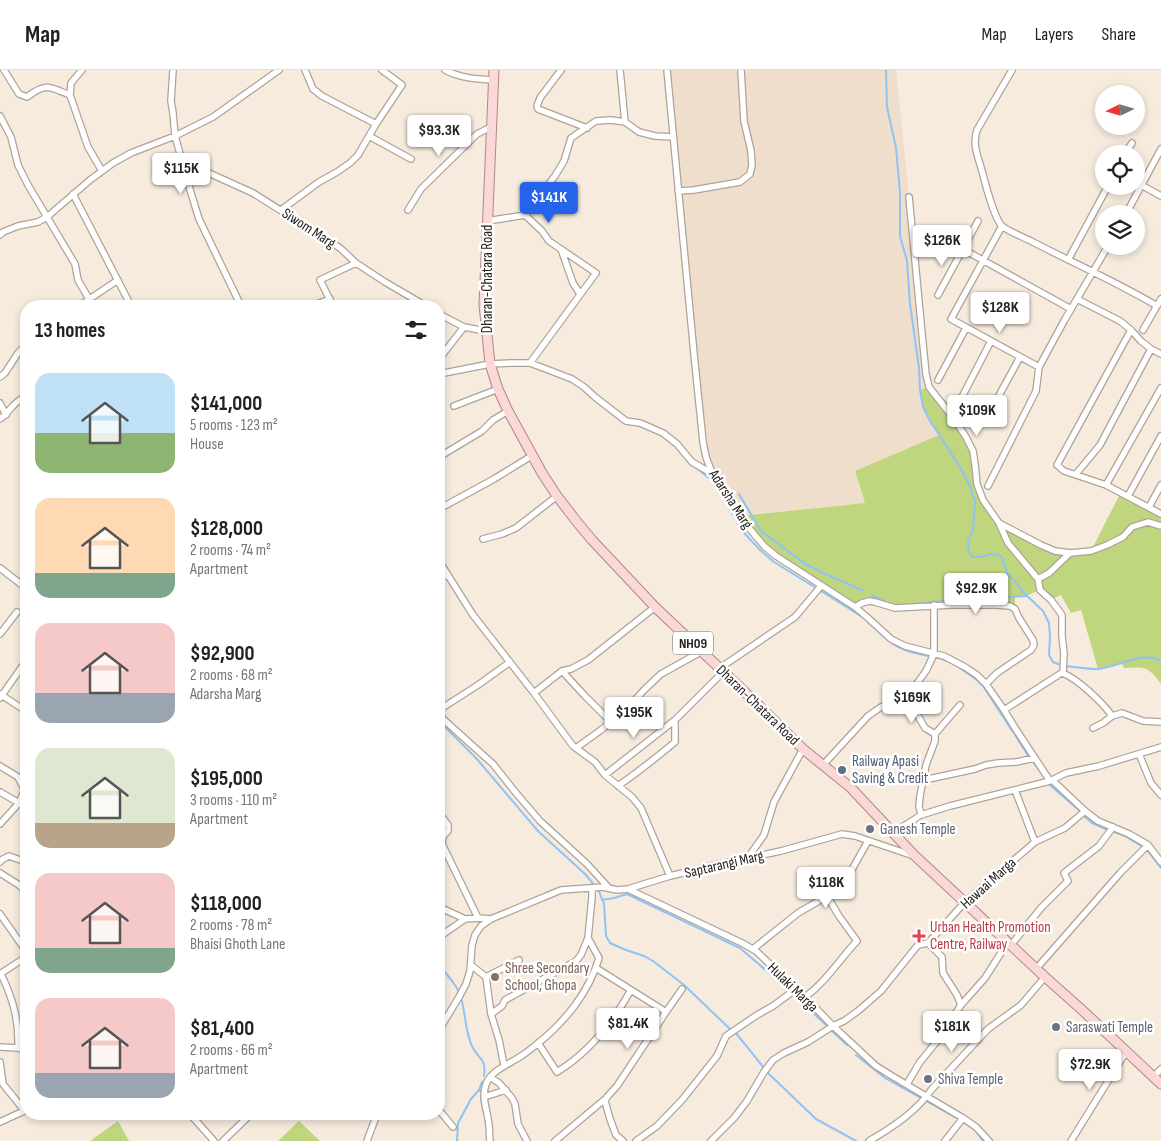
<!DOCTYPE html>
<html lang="en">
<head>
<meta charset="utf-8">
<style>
  :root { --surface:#fff; --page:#f6f6f6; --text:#222; --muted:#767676; --line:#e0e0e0; --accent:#2563eb }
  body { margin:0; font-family:"Sofia Sans Condensed",sans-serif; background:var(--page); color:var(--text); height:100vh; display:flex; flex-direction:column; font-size:19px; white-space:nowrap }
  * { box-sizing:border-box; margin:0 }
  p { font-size:16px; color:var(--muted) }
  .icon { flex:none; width:28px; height:28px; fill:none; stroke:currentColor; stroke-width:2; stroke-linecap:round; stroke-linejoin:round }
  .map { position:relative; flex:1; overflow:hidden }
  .details { position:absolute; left:20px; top:230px; width:425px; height:820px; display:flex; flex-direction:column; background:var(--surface); border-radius:20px; box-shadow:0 2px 8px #0003 }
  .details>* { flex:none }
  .needle { width:32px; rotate:265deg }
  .controls { position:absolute; left:1095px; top:15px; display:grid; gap:10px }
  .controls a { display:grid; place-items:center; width:50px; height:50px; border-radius:50%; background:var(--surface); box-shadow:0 2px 8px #0003; font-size:25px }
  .price { position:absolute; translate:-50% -42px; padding:0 11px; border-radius:5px; background:#fff; color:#222; font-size:16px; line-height:32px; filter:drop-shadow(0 1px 2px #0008) }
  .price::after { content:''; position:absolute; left:50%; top:30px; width:15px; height:11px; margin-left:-8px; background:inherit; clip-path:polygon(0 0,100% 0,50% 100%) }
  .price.current { background:var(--accent); color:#fff }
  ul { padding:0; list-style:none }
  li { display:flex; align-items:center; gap:15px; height:125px; padding:0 15px }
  li span { display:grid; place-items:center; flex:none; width:140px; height:100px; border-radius:15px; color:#555 }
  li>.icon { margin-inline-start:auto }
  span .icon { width:60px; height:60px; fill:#fffc; stroke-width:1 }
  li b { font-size:21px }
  h2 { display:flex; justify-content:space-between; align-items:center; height:60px; padding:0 15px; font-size:21px }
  header { display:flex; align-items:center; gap:30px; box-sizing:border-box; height:70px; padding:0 25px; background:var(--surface); border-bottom:1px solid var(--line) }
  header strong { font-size:24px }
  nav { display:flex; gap:28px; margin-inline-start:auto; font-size:18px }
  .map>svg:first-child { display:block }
</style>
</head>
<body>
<header>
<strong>Map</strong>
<nav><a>Map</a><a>Layers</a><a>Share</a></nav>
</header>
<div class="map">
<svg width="1161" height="1071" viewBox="0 0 1161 1071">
  <rect width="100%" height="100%" fill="#f7ebde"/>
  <!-- built -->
  <path fill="#efdecb" d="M667 0H896L929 317 920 320 923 337 939 365 855 401 865 433 741 446 712 403 706 387Z"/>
  <!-- green -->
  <path fill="#c0d67e" d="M929 317 973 381 977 414 999 453 1055 481H1091L1121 422 1161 444V614C1148 596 1145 597 1124 598L1122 594 1098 599 1081 540 1071 543 1061 525 1051 530 1040 520 1026 526H1015V539L1010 536 895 538 875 532 855 537 776 486 741 446 865 433 855 401 939 365 923 337 920 320Z
    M118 1051 129 1071H90Z
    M299 1051 320 1071H278Z"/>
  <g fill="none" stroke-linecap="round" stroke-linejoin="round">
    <!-- stream -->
    <path stroke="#8dc3f7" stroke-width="2" d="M886 0 887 37 896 78 900 123V166L907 191 910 234 919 298 920 320 923 337 930 351 960 397 970 416 975 432 973 460 968 471 969 482 973 487H981L990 484 1001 486 1005 495 1007 504 1013 509 1024 523 1043 541 1049 553 1050 567 1049 585 1053 592 1061 595
      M695 397 714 412 745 464 760 480 774 492 816 518
      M739 424 761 461 804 493 823 503 862 520
      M821 521 864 548
      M872 525 887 533
      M917 534 949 530 1026 526
      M871 554 886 568
      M889 571C900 580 914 583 928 586
      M936 587 950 592
      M954 594 977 610 983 616 1013 662
      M1066 596C1076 597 1087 599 1097 599 1117 598 1143 580 1161 591
      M439 651 476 688 538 761 585 804 595 816
      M1015 665 1029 687
      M1033 692 1042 704
      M1050 715 1081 742
      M1084 746 1092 753 1108 760
      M1112 761 1125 766 1143 777
      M1147 780 1161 798
      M598 820C601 824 601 829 604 833L606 866 610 873 626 880 644 886 653 891 684 915 730 959
      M602 830 614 828 627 824 740 878 790 921
      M439 896C447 904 455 913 460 924
      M794 925 827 956
      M461 928C466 944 465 964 473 978 481 992 486 988 484 1006
      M831 960 847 975
      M735 962 769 1004 816 1049 856 1071
      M856 985 885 1008 921 1028
      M479 1020 482 1022C480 1029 482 1036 484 1043
      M928 1032 960 1050
      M963 1052 975 1060 983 1071
      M457 1071 458 1053 471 1029 479 1020 482 1012"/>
    <defs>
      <path id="street" d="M4 0 19 24 27 27C46 12 49 17 70 25
        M82 0 71 13 70 25 88 77 102 101
        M173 0 171 31 173 43 175 66 191 123 199 149 241 236
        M305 0 313 19 322 26 376 54
        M445 0C460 8 476 9 493 10
        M561 0 540 28 537 36 538 39 587 58
        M620 0 625 52
        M667 0 694 284 703 372 706 387 712 403 723 417 748 457 765 477 776 486 855 537 867 547 891 569 905 576 944 586 965 597 977 605 986 614 1004 640 1017 661 1050 711
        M1012 0 977 60C972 75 978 86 982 101 985 113 994 146 1001 155 1005 160 1025 168 1031 171 1073 193 1117 212 1157 236
        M0 46 11 67 18 95 28 115 75 194 78 210 89 229
        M369 66 411 89
        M1125 84 1132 73
        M183 96 200 99 253 123 340 178 356 193 385 212 426 236
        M1143 116 1161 126
        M678 121 694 120 740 112 750 104 752 95 751 81 744 51 741 0
        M73 124 130 234 127 236
        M909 127 923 274 926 304 929 317 955 350 966 367 973 381 975 394 977 414 983 430 999 453 1008 473 1038 509 1040 520 1051 530 1062 545V566L1064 584 1063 602 1004 640
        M281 140 319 112 337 102 350 93 358 85 376 54 402 15 382 0
        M408 140 421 119 477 64 491 57
        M1126 144 1161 79
        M487 151 525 145
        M1002 156 951 249 1039 297
        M0 165 3 162 18 156 38 152 47 147 90 110 113 93 131 83 175 66 213 47 279 0
        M950 172 1071 239
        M561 179 573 213 580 224
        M1068 190 1108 116
        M938 225 978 151
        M1077 229 1120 251 1131 260 1141 271 1151 279 1161 284
        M79 236 118 210
        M312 236 330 229
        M333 236 320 210 356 193
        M439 244 464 257 485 261
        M1131 260 1057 395 1064 401 1106 415 1161 444
        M1143 260 1161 229
        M439 289 464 257
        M530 293 596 203 549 171 542 161 525 145 555 106 564 91 571 68 596 51 611 50 625 52 639 62 655 66 673 67
        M439 304 490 294 511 293H530L546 299 572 309 584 317 595 327 626 351 640 353 663 363 677 374 692 392 711 403
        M0 307 5 303 18 283 26 275
        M938 310 966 258
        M962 327 991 271
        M0 333 6 345
        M454 336 498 319
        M990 342 1020 287
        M0 349C6 345 8 341 12 337 16 332 21 329 26 326
        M439 387 482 361 493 350 508 341
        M1076 404 1100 375 1151 279
        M1106 415 1161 318
        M988 416 1036 321 1039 297 1064 251 1108 176
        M1128 426 1161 366
        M1149 437 1161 415
        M439 439 494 409 533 385
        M999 453 1041 475 1055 481 1070 483 1091 481 1107 475 1123 467 1132 457 1148 452 1161 456
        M483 469 502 464 516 458 557 426
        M439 491 473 545 534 623 573 676 595 692 605 705 632 727 641 738 670 806
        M0 498 26 518
        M439 508 448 505
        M1038 509 1049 503 1070 483
        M855 537 862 533 869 531 875 532 895 538 952 535H996L1010 536 1015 539 1019 548 1033 570 1034 575 1031 580 997 603 986 614
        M0 564 17 542
        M720 598 795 547 821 516
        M562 601 585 626 611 652
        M1062 603C1077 608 1103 633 1112 646L1122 643 1143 651 1161 652
        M534 623 562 601 571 599 588 590 655 537
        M0 624 26 641
        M907 627 925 658 935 664
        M0 628 26 591
        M439 640 478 615 510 592
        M439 642 443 649 493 694 516 723 540 751 587 794 608 817
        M1093 658 1103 653 1112 646
        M576 678 601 660 627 639 644 620 661 604 697 584 700 580
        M1139 684 1151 713 1161 725
        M823 695 868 646 881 637 907 627 926 601 934 584V535
        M0 696 18 707 24 719
        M605 705 675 650
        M924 710 975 699 986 695 998 693 1016 692 1035 688
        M1052 710 1085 741 1098 751 1129 764 1148 775 1161 792
        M618 716C638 702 657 687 675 672V650L723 602
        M0 722 19 733 26 735
        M439 743 448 755V761L443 766 442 774 478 848
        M921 745 919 736 920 726 926 695 935 671V664L960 635
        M0 754 19 733 26 717
        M893 763 921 745 950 736 1050 711 1066 703 1099 696 1161 677
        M1035 772 1065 758 1085 741
        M747 789 764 765 774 732 803 679
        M0 792 3 789 9 786 26 792
        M0 803 19 815 26 822
        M628 819 742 873 756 881 775 899 805 927 833 956 876 996 892 1006 963 1048 976 1057 989 1071
        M439 837 465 849
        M0 844 26 881
        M439 867 465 849 478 848 491 849 561 820 603 817 617 820 628 819 670 806 715 795 781 781 842 764 855 766 911 785
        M928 873 942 887 943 903 957 925 961 935
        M1011 875 1041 838 1068 811 1064 803 1099 776 1113 757
        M753 879 798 843 817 832 842 814 850 803 868 771
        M471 895 486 907
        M596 898 666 942 617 1016 607 1027 605 1031 610 1049 616 1065 623 1071
        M1036 899 1121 802 1148 775
        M0 904 26 887
        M1 904C13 929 19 950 18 978
        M805 927C826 912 839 890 857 871L839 846 827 826
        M666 942 682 919
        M491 944 502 936 505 930 576 891 581 885 588 868
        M439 960 459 927 466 914 470 901 472 875 475 865 481 856 491 849
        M538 973 557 1002C588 983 613 952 631 920
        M0 977 18 978 26 980
        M0 992 3 1014 24 1040
        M504 995 499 970 491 944 486 907 519 890
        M490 1007 499 1013 512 1028 515 1034 518 1054 527 1071
        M1153 1007 1161 999
        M907 1014 920 992 938 970 961 935 985 908 1008 872
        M484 1027 506 1020
        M439 1040 453 1057
        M190 1044 214 1071
        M0 1052 26 1040
        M223 1071 251 1044
        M367 1071 377 1044
        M490 1071C489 1066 490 1061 489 1056 488 1041 481 1029 486 1014 491 1001 507 995 518 988 525 984 531 979 537 974 565 952 589 922 599 888L588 868 592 827V818
        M555 1071 604 1030 605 1031
        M636 1071 657 1056 682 1030 717 986 726 966 757 945 773 936 796 919
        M711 1071 734 1048 747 1031 764 1002 773 990 784 983 808 972 833 956 844 951 858 941 881 921 918 875 928 873 965 832 1035 772 1015 720
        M869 1071C893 1057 916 1042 932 1019L988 959 1021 935 1045 907
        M945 1071 963 1048
        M1071 1071 1126 982"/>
      <path id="primary" d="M494 0 484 235 490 294 498 319 508 341 542 403 557 426 577 452 592 470 655 537 750 627 803 679 850 717 914 785 1045 907 1081 939 1161 1014"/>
    </defs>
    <!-- street casing -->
    <use href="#street" stroke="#aea397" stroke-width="8"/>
    <!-- primary casing -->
    <use href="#primary" stroke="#af8786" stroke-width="11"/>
    <!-- street -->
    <use href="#street" stroke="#fff" stroke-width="5.5"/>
    <!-- primary -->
    <use href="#primary" stroke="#fbd8d8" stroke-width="9"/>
  </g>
  <!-- markers -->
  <circle fill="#5c6f8a" stroke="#fff" stroke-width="2" cx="842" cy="700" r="5"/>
  <g fill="#6b7280" stroke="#fff" stroke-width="2">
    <circle cx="870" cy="759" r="5"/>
    <circle cx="1056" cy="957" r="5"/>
    <circle cx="928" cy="1009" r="5"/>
  </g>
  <path fill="#e0444e" stroke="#fff" stroke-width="2" d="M916.5 858.5h5v5h5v5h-5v5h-5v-5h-5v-5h5z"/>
  <circle fill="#8d6e63" stroke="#fff" stroke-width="2" cx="495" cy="907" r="5"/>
  <g text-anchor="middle" stroke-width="5" stroke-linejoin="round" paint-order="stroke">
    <!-- shield labels -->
    <rect fill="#fff" stroke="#676461" stroke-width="1" x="673" y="561.5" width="40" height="23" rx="4"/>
    <g font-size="14" font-weight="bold" fill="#26211d">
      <text x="693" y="578">NH09</text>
    </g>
    <!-- street labels -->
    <g font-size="15" fill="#26211d" stroke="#fff">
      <text transform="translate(309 158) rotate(33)" y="5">Siwom Marg</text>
      <text transform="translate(487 209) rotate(-90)" y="5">Dharan-Chatara Road</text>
      <text transform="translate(731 429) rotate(57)" y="5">Adarsha Marg</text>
      <text transform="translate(758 635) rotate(44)" y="5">Dharan-Chatara Road</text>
      <text transform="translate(724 794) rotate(-13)" y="5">Saptarangi Marg</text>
      <text transform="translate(988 813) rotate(-42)" y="5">Hawaai Marga</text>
      <text transform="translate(793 917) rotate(44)" y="5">Hulaki Marga</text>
    </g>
    <!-- service labels -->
    <g font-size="15" fill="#4e5e75" stroke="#fff" text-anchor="start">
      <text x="852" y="696">Railway Apasi<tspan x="852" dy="17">Saving &amp; Credit</tspan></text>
    </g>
    <!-- worship labels -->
    <g font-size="15" fill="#5b616d" stroke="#fff" text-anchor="start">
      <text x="880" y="764">Ganesh Temple</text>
      <text x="1066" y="962">Saraswati Temple</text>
      <text x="938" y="1014">Shiva Temple</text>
    </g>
    <!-- health labels -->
    <g font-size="15" fill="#be3a42" stroke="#fff" text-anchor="start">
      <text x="930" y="862">Urban Health Promotion<tspan x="930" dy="17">Centre, Railway</tspan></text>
    </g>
    <!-- education labels -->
    <g font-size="15" fill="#785e54" stroke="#fff" text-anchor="start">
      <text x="505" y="903">Shree Secondary<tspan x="505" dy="17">School, Ghopa</tspan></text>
    </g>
  </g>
</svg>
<div class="controls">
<a><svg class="needle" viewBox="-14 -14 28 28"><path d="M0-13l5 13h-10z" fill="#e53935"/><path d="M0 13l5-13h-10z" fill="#767676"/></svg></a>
<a><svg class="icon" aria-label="locate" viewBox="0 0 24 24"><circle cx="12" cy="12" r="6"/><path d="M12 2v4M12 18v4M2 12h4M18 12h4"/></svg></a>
<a><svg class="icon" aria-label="layers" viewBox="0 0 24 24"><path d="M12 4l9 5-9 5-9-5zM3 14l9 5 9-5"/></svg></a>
</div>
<b class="price" style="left:439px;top:87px">$93.3K</b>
<b class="price" style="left:181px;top:125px">$115K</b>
<b class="price current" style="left:549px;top:154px">$141K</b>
<b class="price" style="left:942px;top:197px">$126K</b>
<b class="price" style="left:1000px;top:264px">$128K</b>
<b class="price" style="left:977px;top:367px">$109K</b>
<b class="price" style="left:976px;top:545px">$92.9K</b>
<b class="price" style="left:912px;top:654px">$169K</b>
<b class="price" style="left:634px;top:669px">$195K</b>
<b class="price" style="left:826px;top:839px">$118K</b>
<b class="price" style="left:628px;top:980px">$81.4K</b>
<b class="price" style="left:952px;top:983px">$181K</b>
<b class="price" style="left:1090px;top:1021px">$72.9K</b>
<section class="details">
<h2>13 homes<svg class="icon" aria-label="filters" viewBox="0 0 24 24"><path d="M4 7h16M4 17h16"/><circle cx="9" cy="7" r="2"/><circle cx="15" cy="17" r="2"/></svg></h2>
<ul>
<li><span style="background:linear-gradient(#bfe0f5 60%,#8fb573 0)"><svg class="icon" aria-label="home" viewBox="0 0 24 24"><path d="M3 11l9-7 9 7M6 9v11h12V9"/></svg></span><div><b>$141,000</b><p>5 rooms · 123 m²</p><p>House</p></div></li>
<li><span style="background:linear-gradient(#ffd9b3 75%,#7fa58c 0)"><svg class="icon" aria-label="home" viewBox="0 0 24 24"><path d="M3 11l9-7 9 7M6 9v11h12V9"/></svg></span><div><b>$128,000</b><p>2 rooms · 74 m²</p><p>Apartment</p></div></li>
<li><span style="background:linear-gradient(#f6c9c9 70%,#9aa5b1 0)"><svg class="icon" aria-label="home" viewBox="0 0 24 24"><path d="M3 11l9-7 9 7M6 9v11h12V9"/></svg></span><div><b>$92,900</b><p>2 rooms · 68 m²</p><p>Adarsha Marg</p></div></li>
<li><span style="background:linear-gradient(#dfe7d0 75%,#b9a48a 0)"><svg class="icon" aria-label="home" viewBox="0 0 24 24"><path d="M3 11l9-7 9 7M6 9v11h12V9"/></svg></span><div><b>$195,000</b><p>3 rooms · 110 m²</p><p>Apartment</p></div></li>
<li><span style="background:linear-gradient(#f6c9c9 75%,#7fa58c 0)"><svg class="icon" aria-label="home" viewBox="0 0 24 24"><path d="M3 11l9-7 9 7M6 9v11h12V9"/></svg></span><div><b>$118,000</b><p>2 rooms · 78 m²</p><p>Bhaisi Ghoth Lane</p></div></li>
<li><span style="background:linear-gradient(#f6c9c9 75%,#9aa5b1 0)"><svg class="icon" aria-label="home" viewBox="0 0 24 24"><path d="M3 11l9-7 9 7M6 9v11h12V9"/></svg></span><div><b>$81,400</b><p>2 rooms · 66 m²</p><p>Apartment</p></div></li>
</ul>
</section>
</div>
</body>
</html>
